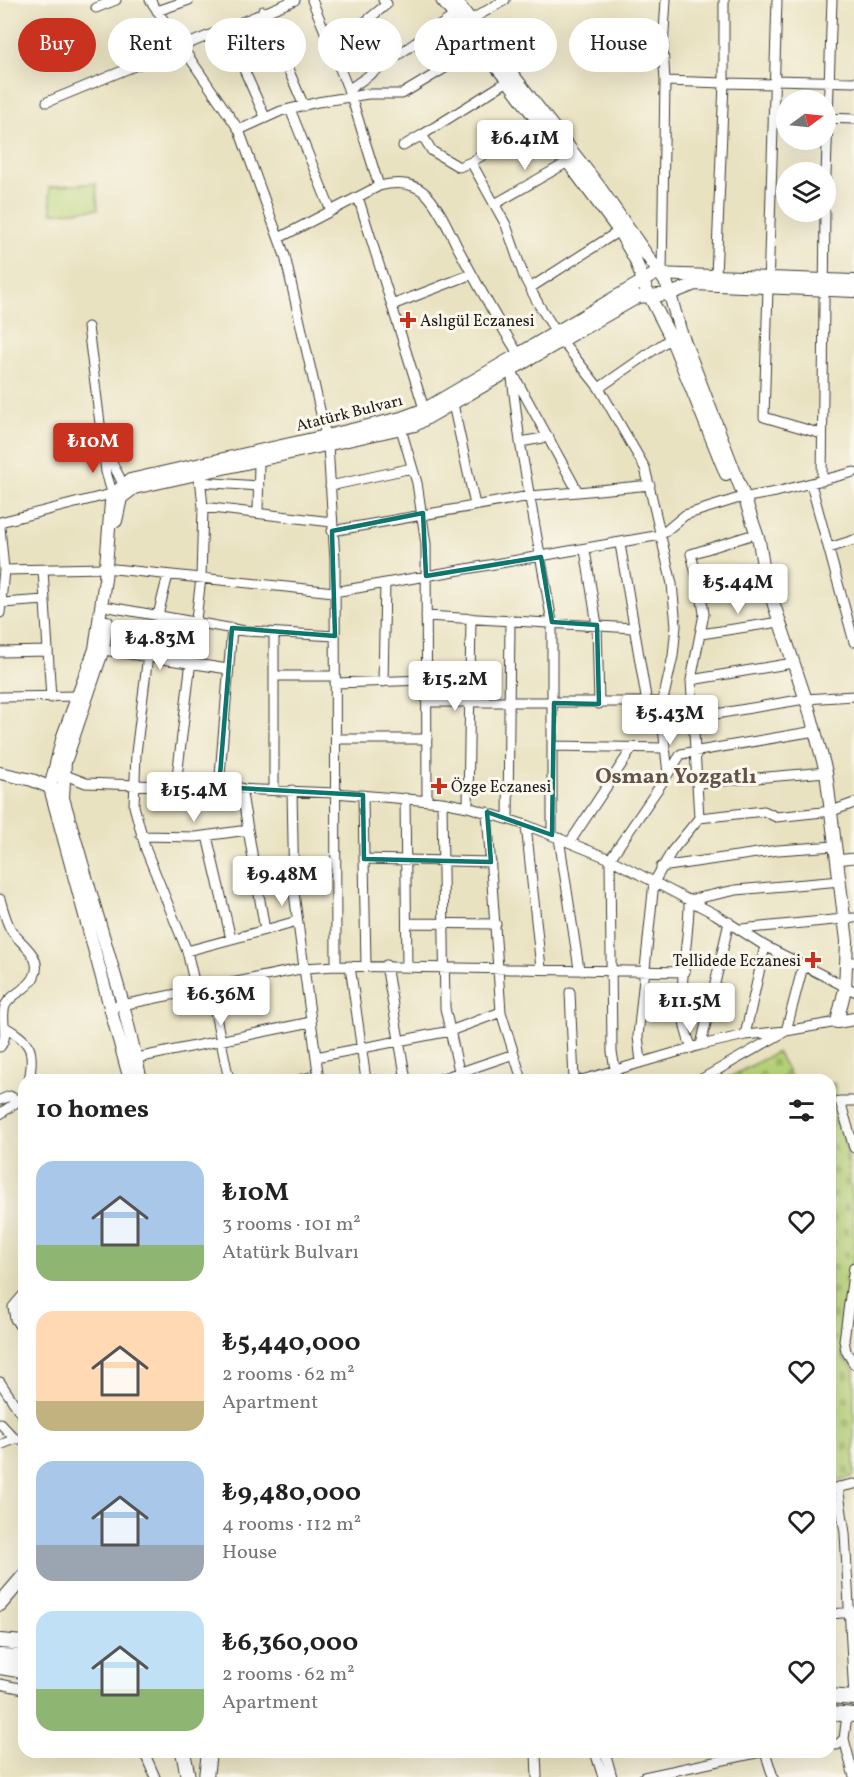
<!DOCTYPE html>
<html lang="en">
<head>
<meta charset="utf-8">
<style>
  :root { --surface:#fff; --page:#f6f6f6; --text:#222; --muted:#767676; --accent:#c8321e }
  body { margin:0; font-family:Vollkorn,serif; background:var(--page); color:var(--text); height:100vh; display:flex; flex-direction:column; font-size:22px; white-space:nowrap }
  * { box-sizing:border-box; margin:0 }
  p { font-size:20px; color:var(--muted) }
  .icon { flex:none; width:33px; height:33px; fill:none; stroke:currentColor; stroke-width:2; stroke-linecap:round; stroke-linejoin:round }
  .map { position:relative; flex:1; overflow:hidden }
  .panel { position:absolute; left:18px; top:1074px; width:818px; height:684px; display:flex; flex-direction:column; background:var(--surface); border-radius:18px; box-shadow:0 6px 24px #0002 }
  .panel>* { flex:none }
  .top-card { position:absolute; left:18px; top:18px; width:819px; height:54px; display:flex; gap:12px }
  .needle { width:39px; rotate:75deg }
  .tools { position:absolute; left:776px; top:90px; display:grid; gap:12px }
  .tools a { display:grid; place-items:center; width:60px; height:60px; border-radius:50%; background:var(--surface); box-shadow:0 6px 24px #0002; font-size:30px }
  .price { position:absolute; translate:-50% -51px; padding:0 14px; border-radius:6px; background:#fff; color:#222; font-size:20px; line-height:39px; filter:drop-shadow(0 2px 3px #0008) }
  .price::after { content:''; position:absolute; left:50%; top:36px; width:18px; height:14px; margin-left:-9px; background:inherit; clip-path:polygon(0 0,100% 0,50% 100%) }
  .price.selected { background:var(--accent); color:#fff }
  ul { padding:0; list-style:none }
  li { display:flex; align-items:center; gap:18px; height:150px; padding:0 18px }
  li span { display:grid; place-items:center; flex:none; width:168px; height:120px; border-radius:18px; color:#555 }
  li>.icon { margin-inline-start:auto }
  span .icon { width:72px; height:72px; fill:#fffc; stroke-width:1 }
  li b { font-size:26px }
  h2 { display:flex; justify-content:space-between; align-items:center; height:72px; padding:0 18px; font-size:26px }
  .pill { padding:0 21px; border-radius:27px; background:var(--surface); box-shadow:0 6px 24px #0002; font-size:21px; line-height:54px }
  .pill.selected { background:var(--accent); color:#fff }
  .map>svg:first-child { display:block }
</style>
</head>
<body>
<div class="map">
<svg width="854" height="1777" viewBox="0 0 854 1777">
  <defs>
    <pattern id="cemetery-stones" width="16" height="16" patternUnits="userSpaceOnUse" patternTransform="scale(1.5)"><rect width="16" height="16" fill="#b9d47a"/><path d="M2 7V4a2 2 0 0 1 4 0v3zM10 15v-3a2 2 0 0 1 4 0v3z" fill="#9eb569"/></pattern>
  </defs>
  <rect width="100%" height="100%" fill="#fbf7ec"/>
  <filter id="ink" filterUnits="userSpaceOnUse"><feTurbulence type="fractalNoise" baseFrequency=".0167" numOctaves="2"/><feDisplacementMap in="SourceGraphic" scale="12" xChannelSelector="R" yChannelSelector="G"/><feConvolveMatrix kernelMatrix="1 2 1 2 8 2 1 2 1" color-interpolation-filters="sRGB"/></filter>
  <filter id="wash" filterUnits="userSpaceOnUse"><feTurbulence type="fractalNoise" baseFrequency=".008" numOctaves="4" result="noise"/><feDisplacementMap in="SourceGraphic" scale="24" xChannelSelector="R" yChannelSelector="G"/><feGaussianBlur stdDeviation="1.35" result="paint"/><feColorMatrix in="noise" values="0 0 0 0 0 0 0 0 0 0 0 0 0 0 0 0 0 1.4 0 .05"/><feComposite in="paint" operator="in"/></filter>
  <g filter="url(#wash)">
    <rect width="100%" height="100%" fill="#e9e2c1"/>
    <!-- cemetery -->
    <path fill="url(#cemetery-stones)" stroke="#6a784b" stroke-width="1.5" d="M777 1052 793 1080H724Z
      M834 1083C847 1139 854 1194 854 1253 851 1288 845 1323 842 1358L854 1368V1476L830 1482V1084Z"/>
    <!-- garden -->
    <path fill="#b9d47a" stroke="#6a784b" stroke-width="1.5" d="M96 183 98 209 52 213 49 187Z"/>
  </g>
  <g filter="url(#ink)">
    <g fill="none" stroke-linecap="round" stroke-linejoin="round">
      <defs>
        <path id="minor" d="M150 0 239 130 285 256 328 445 335 560 336 966
          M312 0 351 96 379 186
          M724 0V83L774 84
          M777 0 764 417 822 434
          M96 8 116 0
          M157 11 189 0
          M263 11 304 106
          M467 22 505 0
          M226 29 265 117
          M328 43 360 26 387 4 383 0
          M774 80 854 82
          M665 81 663 47 666 0
          M348 90 455 15
          M47 102 295 0
          M290 109 331 211
          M773 116 786 117
          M825 118 854 119
          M539 123 471 162 506 225 524 277 539 305 562 341 599 388 645 468 672 584 676 626 673 656 661 709 668 774 610 859 612 1052 617 1080
          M239 130 281 111 318 102 368 94H402L480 47
          M422 135 508 81
          M403 146 422 135 432 151 459 167 471 162
          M358 197 426 415
          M495 204 568 162
          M825 204 832 0
          M279 238 379 186C395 182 414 182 427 195 441 210 450 233 459 250 479 287 498 323 521 358
          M662 273 665 81 724 83 716 276
          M530 288 619 231
          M392 305 472 274
          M88 327 106 472 113 496
          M599 388 671 338
          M453 404 475 505
          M401 429 417 483 426 544 427 800
          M549 437 520 442 552 622V835
          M520 442 511 370 578 492 650 485
          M106 451 123 484
          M200 476 203 507
          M822 481 825 212
          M199 482 259 486
          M811 484 854 642
          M330 486 412 468
          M258 512 259 461
          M0 522 107 495 117 497
          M0 527 4 570 0 613
          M332 531 530 496 578 492
          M620 544 647 703
          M829 548 854 540
          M585 550 597 625 599 704
          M4 570 105 568 334 592 661 535 685 515 736 499 776 492 854 472
          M43 570 51 698
          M168 575 148 655 136 753 134 806 146 850 187 951 196 990
          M701 593 691 554 748 536
          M2 603 45 600
          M109 607 245 631 335 636
          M426 616 633 628
          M701 634 779 622
          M97 649 228 669
          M0 652 48 651
          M275 676H335
          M691 680 793 663
          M383 682 385 583
          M335 683 426 680
          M0 697 83 696
          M427 702H663
          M692 718 805 699 854 696
          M336 739H427
          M553 746 664 748
          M668 774 681 754 815 731
          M65 775 86 783 335 793 442 802 468 807 526 825 610 859 715 914 765 946 854 991
          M698 783 826 772
          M176 785 201 578 203 507 332 522
          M219 787 232 628
          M241 788 265 930 297 921
          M274 789V634
          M292 790 294 893 319 1080
          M363 795 364 859
          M405 798 407 966
          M442 802 445 1008 461 1080
          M468 807 471 618
          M487 812 501 1012
          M699 818 764 811 776 817 832 811 854 803
          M508 819 510 620
          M526 825 541 968
          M141 836 196 837 248 830
          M207 836 231 939
          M559 838 579 969
          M570 842 633 747
          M837 860 854 858
          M661 867 778 850 835 846
          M0 899C3 910 6 921 11 930 21 945 44 956 34 977 28 990 11 993 5 1006 0 1020 10 1035 0 1047
          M407 923 496 924
          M741 929 854 918
          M765 946 745 1035 786 1031 803 966
          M187 951 265 930
          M853 962H854
          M366 965 364 859 491 862
          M386 965 406 1080
          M350 966 366 1080
          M210 988 229 1080
          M570 992 574 1080
          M112 1007 305 968 336 966 685 972
          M5 1027C31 1042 35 1050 29 1080
          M701 1045 745 1035
          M692 1048C671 1003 690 947 689 900L736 890 841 881
          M316 1057 450 1031 501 1012 522 1080
          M137 1058 311 1022
          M641 1062 638 1036 654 882 672 851 699 818 691 680 704 614 701 593 765 578
          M299 1080 318 1075
          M437 1080 514 1054
          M582 1080 701 1045 729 922
          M700 1080 786 1031 837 1022
          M0 1100 10 1096 18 1101
          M854 1101H840L854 1148
          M0 1114 18 1101 24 1092
          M854 1267 844 1340 846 1351 854 1364
          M24 1294 13 1307 15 1319 24 1332
          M0 1382 24 1418
          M0 1423 15 1439H24
          M0 1445 15 1439
          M838 1487 845 1533 854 1698
          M830 1489 854 1484
          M830 1614 854 1612
          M0 1684 24 1689
          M844 1739 854 1777
          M830 1744 837 1745 844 1739 847 1715
          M144 1752 155 1777
          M536 1752 537 1777
          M595 1752 603 1777
          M605 1752 612 1777
          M765 1752 773 1777
          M644 1777 761 1752"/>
        <path id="major" d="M442 0 508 81 619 231 635 259 646 289 671 338 726 474
          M455 0 598 185 667 284 680 330 745 499 759 541 765 578 809 709 826 772 847 941 845 989 837 1022
          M116 521 121 498 134 488 415 425 638 297 670 294 695 284 854 291
          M107 622 103 649 65 762 63 798 123 1004 141 1080
          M0 773 32 780 56 790
          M837 1022 854 1019
          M130 1080 50 788 63 736 95 649 105 579 111 502 118 490 130 480 326 436 401 418 425 409 655 274 854 281"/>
        <path id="highway" d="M0 1604 24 1576
          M0 1641 24 1643
          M0 1656 24 1657
          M0 1667 24 1671
          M830 1696 854 1698
          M830 1713 854 1715
          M183 1752 188 1777
          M206 1777 209 1752"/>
      </defs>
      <!-- minor casing -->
      <use href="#minor" stroke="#3b3a35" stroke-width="11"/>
      <!-- major casing -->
      <use href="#major" stroke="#3b3a35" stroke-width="14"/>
      <!-- highway casing -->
      <use href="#highway" stroke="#3b3a35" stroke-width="16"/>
      <!-- minor -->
      <use href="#minor" stroke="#fff" stroke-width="9"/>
      <!-- major -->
      <use href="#major" stroke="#fff" stroke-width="12"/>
      <!-- highway -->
      <use href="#highway" stroke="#fff" stroke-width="14"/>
    </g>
  </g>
  <!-- marked area -->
  <path fill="none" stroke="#0f766e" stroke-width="4.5" stroke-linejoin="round" d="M423 513 426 576 541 557 552 622 597 625 599 704 554 703 552 835 487 812 491 862 364 859 363 795 219 787 232 628 335 636 332 531Z"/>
  <!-- markers -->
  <g fill="#c8321e" stroke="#fbf7ec" stroke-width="2">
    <path d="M405 311h6v6h6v6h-6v6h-6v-6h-6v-6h6z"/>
    <path d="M436 777h6v6h6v6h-6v6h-6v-6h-6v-6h6z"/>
    <path d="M810 951h6v6h6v6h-6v6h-6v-6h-6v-6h6z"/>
  </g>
  <g text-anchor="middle" stroke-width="6" stroke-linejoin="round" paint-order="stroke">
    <!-- poi labels -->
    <g font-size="16" fill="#1c1c1c" stroke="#fbf7ec" text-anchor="start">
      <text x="420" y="326">Aslıgül Eczanesi</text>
      <text x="451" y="792">Özge Eczanesi</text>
      <text x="801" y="966" text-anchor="end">Tellidede Eczanesi</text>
    </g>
    <!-- street labels -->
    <g font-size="16" fill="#1c1c1c" stroke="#fbf7ec">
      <text transform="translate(349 412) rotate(-14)" y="6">Atatürk Bulvarı</text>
    </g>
    <!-- district labels -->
    <g font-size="22" font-weight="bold" fill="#62534a" stroke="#fbf7ec">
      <text x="676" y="783">Osman Yozgatlı</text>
    </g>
  </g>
</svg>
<div class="tools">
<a><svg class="needle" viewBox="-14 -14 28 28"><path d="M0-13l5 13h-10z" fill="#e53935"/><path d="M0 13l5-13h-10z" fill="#767676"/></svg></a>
<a><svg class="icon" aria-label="layers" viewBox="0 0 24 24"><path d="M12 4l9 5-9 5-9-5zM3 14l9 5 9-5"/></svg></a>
</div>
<b class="price" style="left:525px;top:171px">₺6.41M</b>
<b class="price selected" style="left:93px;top:474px">₺10M</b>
<b class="price" style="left:738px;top:615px">₺5.44M</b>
<b class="price" style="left:160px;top:671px">₺4.83M</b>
<b class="price" style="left:455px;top:712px">₺15.2M</b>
<b class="price" style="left:670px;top:746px">₺5.43M</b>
<b class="price" style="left:194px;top:823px">₺15.4M</b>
<b class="price" style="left:282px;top:907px">₺9.48M</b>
<b class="price" style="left:221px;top:1027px">₺6.36M</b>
<b class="price" style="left:690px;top:1034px">₺11.5M</b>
<div class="top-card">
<a class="pill selected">Buy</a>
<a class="pill">Rent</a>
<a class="pill">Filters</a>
<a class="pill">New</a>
<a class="pill">Apartment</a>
<a class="pill">House</a>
</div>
<section class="panel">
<h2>10 homes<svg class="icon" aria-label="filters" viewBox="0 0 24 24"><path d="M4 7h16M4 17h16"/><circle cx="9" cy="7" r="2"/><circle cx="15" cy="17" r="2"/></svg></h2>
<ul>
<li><span style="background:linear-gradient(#a9c7e8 70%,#8fb573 0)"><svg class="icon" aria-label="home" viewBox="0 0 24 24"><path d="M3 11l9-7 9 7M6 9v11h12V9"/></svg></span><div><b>₺10M</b><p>3 rooms · 101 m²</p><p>Atatürk Bulvarı</p></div><svg class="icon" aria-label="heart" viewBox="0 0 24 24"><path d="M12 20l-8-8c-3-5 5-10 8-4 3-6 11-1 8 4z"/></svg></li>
<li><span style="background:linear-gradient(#ffd9b3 75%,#c2b280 0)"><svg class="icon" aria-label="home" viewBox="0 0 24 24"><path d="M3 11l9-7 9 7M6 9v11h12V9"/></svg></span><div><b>₺5,440,000</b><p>2 rooms · 62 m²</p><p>Apartment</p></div><svg class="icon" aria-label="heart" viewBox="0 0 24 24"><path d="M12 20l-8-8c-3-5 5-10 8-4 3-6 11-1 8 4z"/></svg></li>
<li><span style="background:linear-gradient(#a9c7e8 70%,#9aa5b1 0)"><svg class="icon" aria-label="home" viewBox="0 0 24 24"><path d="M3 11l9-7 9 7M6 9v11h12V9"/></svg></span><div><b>₺9,480,000</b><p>4 rooms · 112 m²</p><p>House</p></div><svg class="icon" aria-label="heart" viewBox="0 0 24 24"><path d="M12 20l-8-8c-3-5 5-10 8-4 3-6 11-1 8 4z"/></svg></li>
<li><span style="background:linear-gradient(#bfe0f5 65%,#8fb573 0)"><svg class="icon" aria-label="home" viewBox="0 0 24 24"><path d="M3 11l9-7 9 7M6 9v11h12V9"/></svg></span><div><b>₺6,360,000</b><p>2 rooms · 62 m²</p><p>Apartment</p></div><svg class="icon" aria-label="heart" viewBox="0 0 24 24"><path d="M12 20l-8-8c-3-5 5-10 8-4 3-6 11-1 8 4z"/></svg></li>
</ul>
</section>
</div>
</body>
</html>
